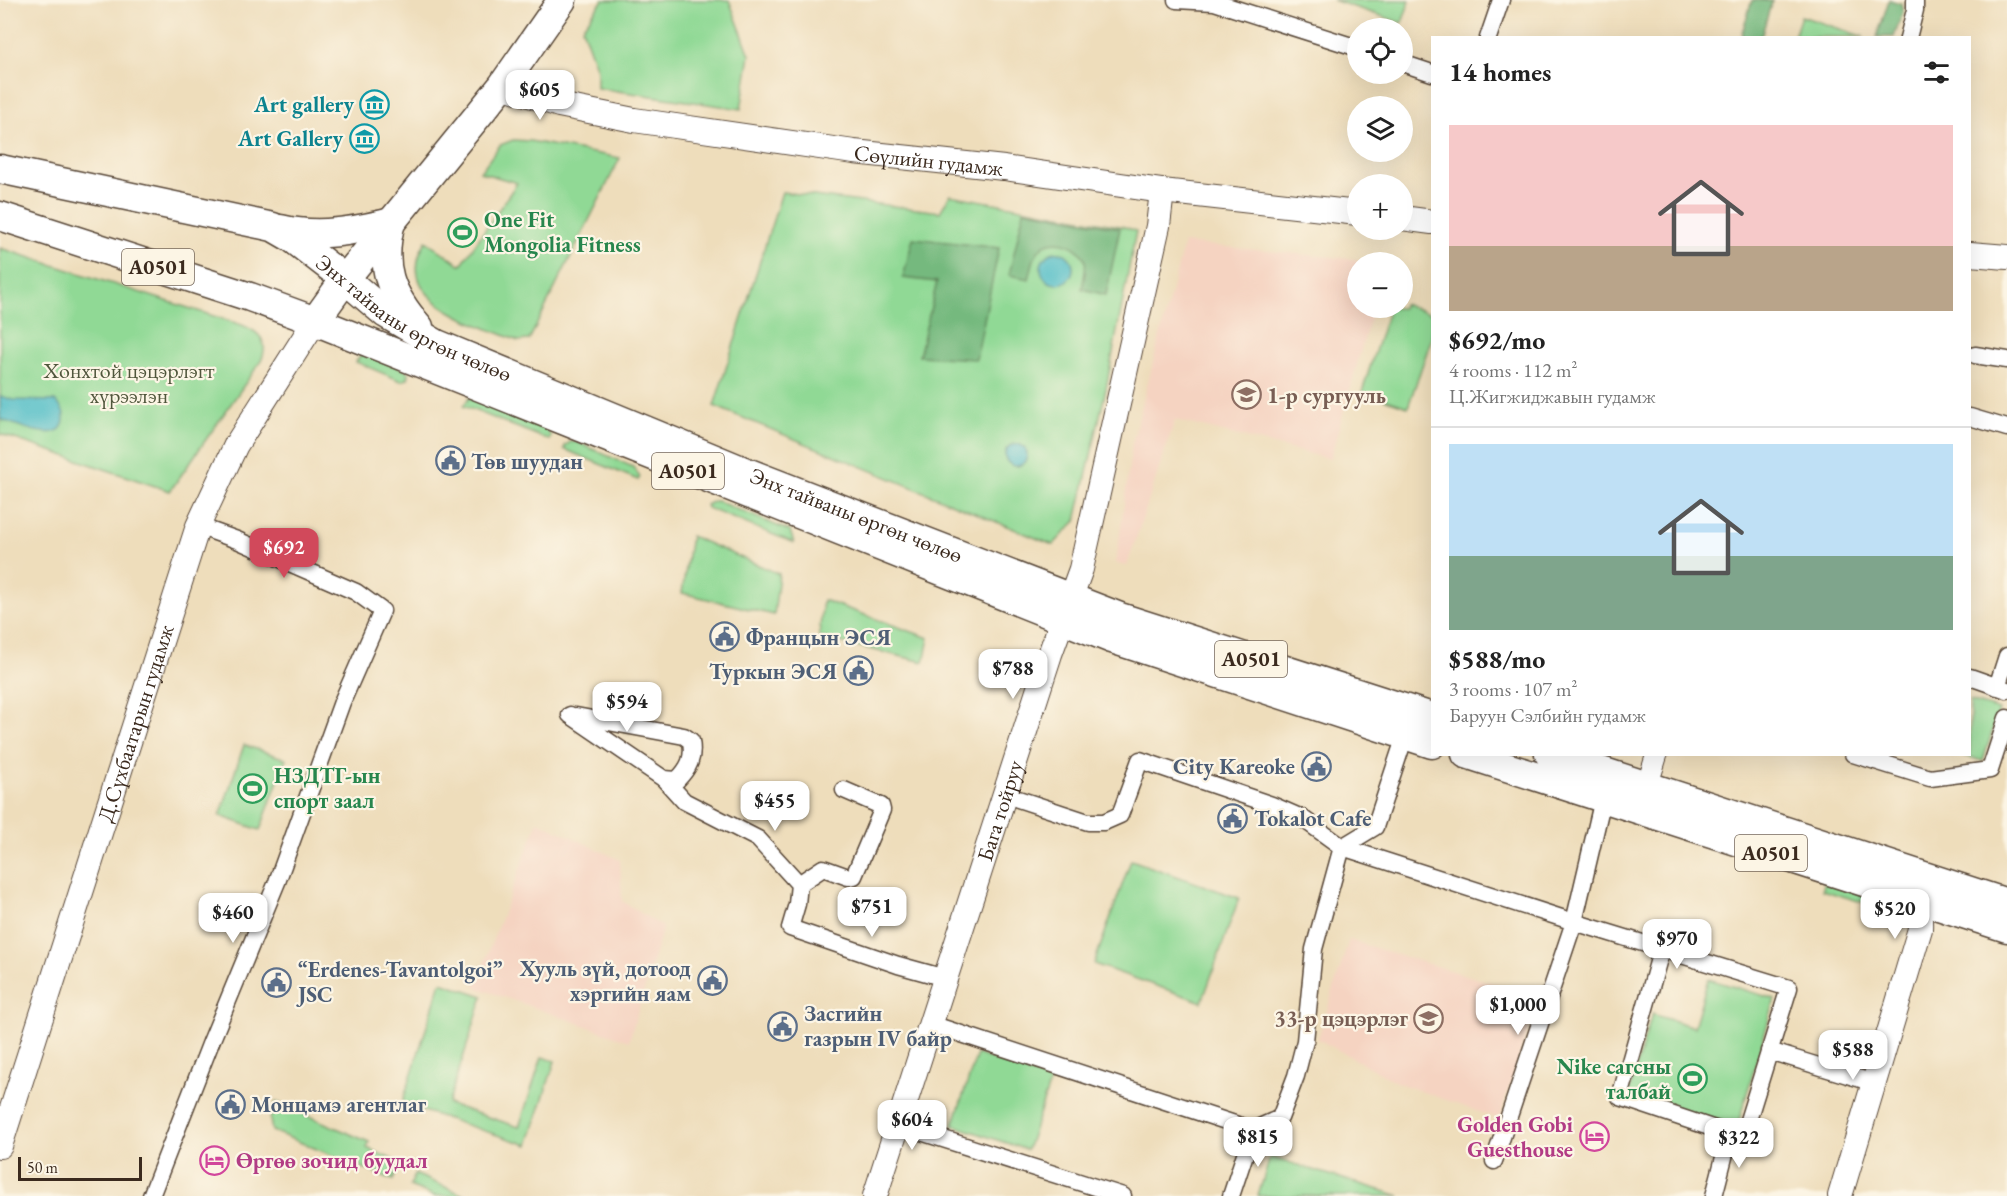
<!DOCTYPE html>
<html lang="en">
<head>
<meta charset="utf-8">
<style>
  :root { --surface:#fff; --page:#f2f2f2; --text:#222; --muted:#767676; --line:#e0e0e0; --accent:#d1495b }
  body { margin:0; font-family:"EB Garamond",serif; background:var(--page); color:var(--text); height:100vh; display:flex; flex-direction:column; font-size:22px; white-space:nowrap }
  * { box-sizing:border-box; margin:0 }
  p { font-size:20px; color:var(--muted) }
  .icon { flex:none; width:33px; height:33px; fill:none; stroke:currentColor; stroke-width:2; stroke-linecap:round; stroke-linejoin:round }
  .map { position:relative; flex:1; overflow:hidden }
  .sheet { position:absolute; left:1431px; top:36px; width:540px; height:720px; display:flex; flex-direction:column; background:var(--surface); border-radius:0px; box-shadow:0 6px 24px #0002 }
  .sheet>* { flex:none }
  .buttons { position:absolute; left:1347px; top:18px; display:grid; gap:12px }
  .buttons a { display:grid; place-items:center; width:66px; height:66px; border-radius:50%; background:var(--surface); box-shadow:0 6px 24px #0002; font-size:30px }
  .scale { position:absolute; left:18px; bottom:15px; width:124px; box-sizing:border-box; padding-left:6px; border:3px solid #3b2a1e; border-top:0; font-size:16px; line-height:21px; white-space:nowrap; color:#3b2a1e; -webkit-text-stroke:4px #fcf5e5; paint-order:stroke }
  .price { position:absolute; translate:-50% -51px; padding:0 14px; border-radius:12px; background:#fff; color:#222; font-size:20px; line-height:39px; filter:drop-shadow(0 2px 3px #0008) }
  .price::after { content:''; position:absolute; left:50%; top:36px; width:18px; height:14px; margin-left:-9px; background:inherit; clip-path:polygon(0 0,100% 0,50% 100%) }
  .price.active { background:var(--accent); color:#fff }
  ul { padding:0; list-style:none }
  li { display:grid; align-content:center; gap:12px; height:318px; padding:0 18px }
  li+li { border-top:2px solid var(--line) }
  li span { display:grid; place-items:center; height:186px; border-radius:0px; color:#555 }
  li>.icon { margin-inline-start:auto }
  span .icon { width:108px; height:108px; fill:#fffc; stroke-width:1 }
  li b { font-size:26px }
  h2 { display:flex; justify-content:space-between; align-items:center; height:72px; padding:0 18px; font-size:26px }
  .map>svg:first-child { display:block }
</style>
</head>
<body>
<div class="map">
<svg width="2007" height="1196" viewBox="0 0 2007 1196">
  <rect width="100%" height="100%" fill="#fcf5e5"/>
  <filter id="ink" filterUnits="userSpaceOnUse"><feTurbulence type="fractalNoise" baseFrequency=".0167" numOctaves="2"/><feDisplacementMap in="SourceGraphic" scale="12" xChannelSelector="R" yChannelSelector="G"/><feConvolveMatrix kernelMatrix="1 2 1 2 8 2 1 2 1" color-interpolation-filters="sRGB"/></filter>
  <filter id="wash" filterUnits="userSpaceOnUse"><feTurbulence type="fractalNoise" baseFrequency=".008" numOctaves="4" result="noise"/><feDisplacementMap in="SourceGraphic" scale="24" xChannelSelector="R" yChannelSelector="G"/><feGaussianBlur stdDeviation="1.35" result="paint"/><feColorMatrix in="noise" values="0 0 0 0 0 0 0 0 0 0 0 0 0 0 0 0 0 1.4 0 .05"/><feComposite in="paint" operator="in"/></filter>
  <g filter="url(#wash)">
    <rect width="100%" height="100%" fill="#edb"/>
    <!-- built -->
    <path fill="#f5d3c1" d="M1184 243 1382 262H1358V308H1373L1330 459 1175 420 1127 566 1116 563 1132 444Z
      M538 821 620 860 622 901 663 927 629 1041 475 987Z
      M1349 940 1539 997 1499 1119 1398 1083 1318 1039Z"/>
    <!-- green -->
    <path fill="#90d995" stroke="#66825a" stroke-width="1.5" d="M603 0H729L750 55 741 109 597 88V70L582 28Z
      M1333 0H1410L1402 23Z
      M1801 16 1864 37H1794Z
      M513 140 530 141 620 158 529 340 518 341C477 323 389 301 426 241L461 265 517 183 480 172 500 145Z
      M782 192 940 212 950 195 1125 227 1136 231 1106 389 1076 521 1053 545 714 406Z
      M0 248 242 325C259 332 270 341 261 361L170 491 0 434Z
      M1403 304 1432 314V337L1408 407 1362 392 1389 308H1402Z
      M362 353 406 370 409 374 408 379 401 381 356 362Z
      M474 397 544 427 551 436 549 440 463 406 469 398Z
      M570 442H577L633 467 640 477 638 480 564 449 565 446Z
      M714 501H717L790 531 794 543 707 508 706 505Z
      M691 536 779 574 774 615 682 593Z
      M823 600 929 638 924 662 819 637Z
      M1970 701 1999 710 1983 761 1962 755 1970 754Z
      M244 745 286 759 260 830 220 816Z
      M1131 860 1239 898 1202 1002 1094 964Z
      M1826 880 1899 906 1905 915 1822 890Z
      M1708 979 1775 999 1737 1127 1628 1094 1652 1014 1694 1027Z
      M441 982 483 996 448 1104 519 1127 542 1057 555 1061 528 1145 402 1104Z
      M977 1054 1051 1079 1027 1150 953 1125Z
      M276 1102 369 1142 367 1148 400 1163 393 1180 272 1131 270 1119Z
      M1270 1157 1400 1196H1258Z
      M415 1174 466 1196H434L410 1186Z"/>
    <!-- forest -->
    <path fill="#74b97e" stroke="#58724e" stroke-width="1.5" d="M1752 0 1772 1 1761 37H1741Z
      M1889 0 1901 3 1903 12 1894 37H1877Z
      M1024 210 1120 228 1106 295 1082 289C1083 281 1087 269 1085 261 1080 244 1053 236 1041 248 1033 256 1032 268 1029 279L1009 275Z
      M913 238 999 248 976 359 919 356 937 282 903 278Z"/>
    <!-- water -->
    <path fill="#4fbdc7" stroke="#457472" stroke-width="1.5" d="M1041 268a16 16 0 1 1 32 0a16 16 0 1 1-32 0Z
      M0 396 14 400 55 401C60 405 64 410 64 417 65 448 15 424 0 419Z
      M1005 455a11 11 0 1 1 22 0a11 11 0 1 1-22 0Z"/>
  </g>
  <g filter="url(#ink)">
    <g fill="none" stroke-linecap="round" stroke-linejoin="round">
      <defs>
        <path id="minor" d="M1176 0 1214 2 1358 48
          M1488 38 1501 0
          M1908 38 1915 10V0
          M1402 63 1432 73
          M1975 355 2007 360
          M1970 417 2007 428
          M1970 677 2007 690
          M1997 687 2007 656
          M570 715 664 779 684 801 758 839 799 884 797 904 790 928 898 965 945 978
          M576 716 684 736 691 741C694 758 689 768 677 780L664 779
          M1853 754 1930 778 1990 770 2007 718
          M1006 795 1088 822H1104L1120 815 1140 760 1272 805 1302 818 1342 847 1574 922 1789 988 1745 1130 1730 1134 1620 1097 1662 948
          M799 884 823 868 848 877 854 876 882 810 881 806 844 790
          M931 1024 1253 1130
          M1769 1051 1874 1083
          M899 1125 1123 1196
          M1253 1130 1280 1118 1296 1076 1305 1041 1314 949 1342 847 1375 827 1405 736
          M1494 1161 1574 922 1603 799
          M151 1196 211 1042 277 882 342 702 382 611 356 592 237 540 198 526
          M1231 1196 1253 1130
          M1714 1196 1730 1134"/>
        <path id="tertiary" d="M1647 786 1657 754"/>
        <g id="secondary">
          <path id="s1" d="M502 86 559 105 634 120 854 152 1004 168 1162 191 1358 213"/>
          <path d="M1402 218 1432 222"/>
          <path d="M1970 254 2007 257"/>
          <path id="s2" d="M0 1146 198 526 236 445 315 321"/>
          <path id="s3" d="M875 1196 1050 654 1081 569 1158 226 1162 191"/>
          <path d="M1840 1196 1920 929C1921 912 1918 908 1906 896"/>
        </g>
        <g id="trunk">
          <path id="s4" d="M0 169 273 227 292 238 345 279 386 314 437 344 744 471 1120 617 1432 717"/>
          <path d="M0 216 250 297 315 321 1112 639 1432 744"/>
          <path d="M391 222C379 266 390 294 419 327"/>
          <path d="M281 229C319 238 354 231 391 222"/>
          <path d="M315 321 345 279 502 86 562 0"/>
          <path d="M1466 754 2007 928"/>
          <path d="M1549 754 2007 903"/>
        </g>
      </defs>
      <!-- minor casing -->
      <use href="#minor" stroke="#564536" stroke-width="19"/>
      <!-- tertiary casing -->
      <use href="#tertiary" stroke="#564536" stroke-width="23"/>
      <!-- secondary casing -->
      <use href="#secondary" stroke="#564536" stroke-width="26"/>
      <!-- trunk casing -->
      <use href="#trunk" stroke="#564536" stroke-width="31"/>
      <!-- minor -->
      <use href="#minor" stroke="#fff" stroke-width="16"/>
      <!-- tertiary -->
      <use href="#tertiary" stroke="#fff" stroke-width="21"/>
      <!-- secondary -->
      <use href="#secondary" stroke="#fff" stroke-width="24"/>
      <!-- trunk -->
      <use href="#trunk" stroke="#fff" stroke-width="28"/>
    </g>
  </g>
  <!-- icons -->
  <defs>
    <symbol id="museum-ring" viewBox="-11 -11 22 22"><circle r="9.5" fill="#fcf5e5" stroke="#0f9aa8" stroke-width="1.5"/><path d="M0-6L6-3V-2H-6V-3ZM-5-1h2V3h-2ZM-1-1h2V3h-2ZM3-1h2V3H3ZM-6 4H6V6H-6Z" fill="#0f9aa8"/></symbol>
    <symbol id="stadium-ring" viewBox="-11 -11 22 22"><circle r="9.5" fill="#fcf5e5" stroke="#2e9e5b" stroke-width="1.5"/><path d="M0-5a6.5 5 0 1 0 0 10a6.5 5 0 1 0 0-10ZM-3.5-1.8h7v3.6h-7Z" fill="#2e9e5b"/></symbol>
    <symbol id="school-ring" viewBox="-11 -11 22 22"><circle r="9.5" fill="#fcf5e5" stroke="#8d6e63" stroke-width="1.5"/><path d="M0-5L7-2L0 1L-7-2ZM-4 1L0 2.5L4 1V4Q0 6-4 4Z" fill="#8d6e63"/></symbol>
    <symbol id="civic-ring" viewBox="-11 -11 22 22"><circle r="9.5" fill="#fcf5e5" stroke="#5c6f8a" stroke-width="1.5"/><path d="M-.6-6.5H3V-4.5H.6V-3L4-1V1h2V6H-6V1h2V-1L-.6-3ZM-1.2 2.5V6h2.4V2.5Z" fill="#5c6f8a"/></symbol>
    <symbol id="hotel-ring" viewBox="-11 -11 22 22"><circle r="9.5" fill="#fcf5e5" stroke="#d1479c" stroke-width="1.5"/><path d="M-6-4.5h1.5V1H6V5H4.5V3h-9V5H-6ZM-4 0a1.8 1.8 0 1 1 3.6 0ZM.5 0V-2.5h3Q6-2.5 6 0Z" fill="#d1479c"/></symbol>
  </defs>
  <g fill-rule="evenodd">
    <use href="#museum-ring" x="358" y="88" width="33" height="33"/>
    <use href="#museum-ring" x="348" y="122" width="33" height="33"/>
    <use href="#stadium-ring" x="446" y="216" width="33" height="33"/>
    <use href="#school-ring" x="1230" y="378" width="33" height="33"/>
    <use href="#civic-ring" x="434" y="444" width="33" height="33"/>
    <use href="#civic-ring" x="708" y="620" width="33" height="33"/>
    <use href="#civic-ring" x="842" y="654" width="33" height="33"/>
    <use href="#civic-ring" x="1300" y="750" width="33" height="33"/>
    <use href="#stadium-ring" x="236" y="772" width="33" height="33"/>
    <use href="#civic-ring" x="1216" y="802" width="33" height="33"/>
    <use href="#civic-ring" x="696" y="964" width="33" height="33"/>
    <use href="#civic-ring" x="260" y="966" width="33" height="33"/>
    <use href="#school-ring" x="1412" y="1002" width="33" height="33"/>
    <use href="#civic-ring" x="766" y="1010" width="33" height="33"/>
    <use href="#stadium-ring" x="1676" y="1062" width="33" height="33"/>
    <use href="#civic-ring" x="214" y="1088" width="33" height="33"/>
    <use href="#hotel-ring" x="1578" y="1120" width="33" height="33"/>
    <use href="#hotel-ring" x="198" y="1144" width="33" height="33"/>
  </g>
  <g text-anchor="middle" stroke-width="4.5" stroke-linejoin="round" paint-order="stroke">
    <!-- shield labels -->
    <g fill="#fcf5e5" stroke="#75675a" stroke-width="1.5">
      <rect x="122" y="249" width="72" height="36" rx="4.5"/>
      <rect x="652" y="453" width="72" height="36" rx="4.5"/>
      <rect x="1215" y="641" width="72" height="36" rx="4.5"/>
      <rect x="1735" y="835" width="72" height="36" rx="4.5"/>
    </g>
    <g font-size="21" font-weight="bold" fill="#3b2a1e">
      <text x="158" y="274">A0501</text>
      <text x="688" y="478">A0501</text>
      <text x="1251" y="666">A0501</text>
      <text x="1771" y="860">A0501</text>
    </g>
    <!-- culture labels -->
    <g font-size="22" font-weight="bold" fill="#0d838f" stroke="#fcf5e5" text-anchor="end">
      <text x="354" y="112">Art gallery</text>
      <text x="343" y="146">Art Gallery</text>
    </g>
    <!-- street labels -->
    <g font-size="22" fill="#3b2a1e" stroke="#fcf5e5">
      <text dy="8" stroke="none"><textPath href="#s1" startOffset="434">Сөүлийн гудамж</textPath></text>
      <text dy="8" stroke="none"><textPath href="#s4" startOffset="448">Энх тайваны өргөн чөлөө</textPath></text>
      <text dy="8" stroke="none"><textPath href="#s4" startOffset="934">Энх тайваны өргөн чөлөө</textPath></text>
      <text dy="8" stroke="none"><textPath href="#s2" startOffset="444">Д.Сүхбаатарын гудамж</textPath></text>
      <text dy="8" stroke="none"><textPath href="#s3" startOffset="405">Бага тойруу</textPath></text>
    </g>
    <!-- leisure labels -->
    <g font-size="22" font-weight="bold" fill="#27864d" stroke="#fcf5e5" text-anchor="start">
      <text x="484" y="227">One Fit<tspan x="484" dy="25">Mongolia Fitness</tspan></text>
      <text x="274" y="783">НЗДТГ-ын<tspan x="274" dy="25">спорт заал</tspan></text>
      <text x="1671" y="1074" text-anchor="end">Nike сагсны<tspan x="1671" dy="25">талбай</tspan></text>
    </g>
    <!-- park labels -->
    <g font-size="22" fill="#50563c" stroke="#fcf5e5">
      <text x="129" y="378">Хонхтой цэцэрлэгт<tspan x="129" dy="25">хүрээлэн</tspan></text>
    </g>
    <!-- education labels -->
    <g font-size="22" font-weight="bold" fill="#785e54" stroke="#fcf5e5" text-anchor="start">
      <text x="1267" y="403">1-р сургууль</text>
      <text x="1408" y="1026" text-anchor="end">33-р цэцэрлэг</text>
    </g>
    <!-- service labels -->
    <g font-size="22" font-weight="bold" fill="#4e5e75" stroke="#fcf5e5" text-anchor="start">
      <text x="471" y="469">Төв шуудан</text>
      <text x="746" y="645">Францын ЭСЯ</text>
      <text x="837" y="679" text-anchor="end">Туркын ЭСЯ</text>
      <text x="1295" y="774" text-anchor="end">City Kareoke</text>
      <text x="1254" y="826">Tokalot Cafe</text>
      <text x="691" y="976" text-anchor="end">Хууль зүй, дотоод<tspan x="691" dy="25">хэргийн яам</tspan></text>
      <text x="298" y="977">“Erdenes-Tavantolgoi”<tspan x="298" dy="25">JSC</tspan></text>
      <text x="804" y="1021">Засгийн<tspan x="804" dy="25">газрын IV байр</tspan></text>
      <text x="251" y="1112">Монцамэ агентлаг</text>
    </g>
    <!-- hotel labels -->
    <g font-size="22" font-weight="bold" fill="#b23c85" stroke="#fcf5e5" text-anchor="end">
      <text x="1573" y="1132">Golden Gobi<tspan x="1573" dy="25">Guesthouse</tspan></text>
      <text x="236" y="1168" text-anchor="start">Өргөө зочид буудал</text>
    </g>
  </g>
</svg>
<div class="buttons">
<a><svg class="icon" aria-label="locate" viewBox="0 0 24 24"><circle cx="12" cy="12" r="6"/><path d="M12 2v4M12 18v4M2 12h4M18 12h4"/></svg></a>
<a><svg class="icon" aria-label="layers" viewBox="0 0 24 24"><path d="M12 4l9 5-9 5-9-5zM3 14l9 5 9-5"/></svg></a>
<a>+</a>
<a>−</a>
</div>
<div class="scale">50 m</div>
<b class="price" style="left:540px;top:121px">$605</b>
<b class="price active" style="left:284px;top:579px">$692</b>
<b class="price" style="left:1013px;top:700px">$788</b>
<b class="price" style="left:627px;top:733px">$594</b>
<b class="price" style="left:775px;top:832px">$455</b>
<b class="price" style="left:872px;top:938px">$751</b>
<b class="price" style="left:1895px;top:940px">$520</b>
<b class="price" style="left:233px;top:944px">$460</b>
<b class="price" style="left:1677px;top:970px">$970</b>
<b class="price" style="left:1518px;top:1036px">$1,000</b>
<b class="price" style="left:1853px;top:1081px">$588</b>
<b class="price" style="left:912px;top:1151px">$604</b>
<b class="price" style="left:1258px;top:1168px">$815</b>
<b class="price" style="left:1739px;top:1169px">$322</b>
<section class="sheet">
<h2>14 homes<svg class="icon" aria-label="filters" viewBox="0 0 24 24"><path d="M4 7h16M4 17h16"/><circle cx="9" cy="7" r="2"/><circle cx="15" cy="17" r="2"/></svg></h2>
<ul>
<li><span style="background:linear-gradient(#f6c9c9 65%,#b9a48a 0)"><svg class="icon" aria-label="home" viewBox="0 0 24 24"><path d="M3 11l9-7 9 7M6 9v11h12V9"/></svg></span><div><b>$692/mo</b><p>4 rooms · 112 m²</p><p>Ц.Жигжиджавын гудамж</p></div></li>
<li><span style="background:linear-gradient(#bfe0f5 60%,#7fa58c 0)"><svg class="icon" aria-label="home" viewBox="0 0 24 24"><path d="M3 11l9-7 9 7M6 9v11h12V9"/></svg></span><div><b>$588/mo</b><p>3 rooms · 107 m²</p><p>Баруун Сэлбийн гудамж</p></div></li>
</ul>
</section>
</div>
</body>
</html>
